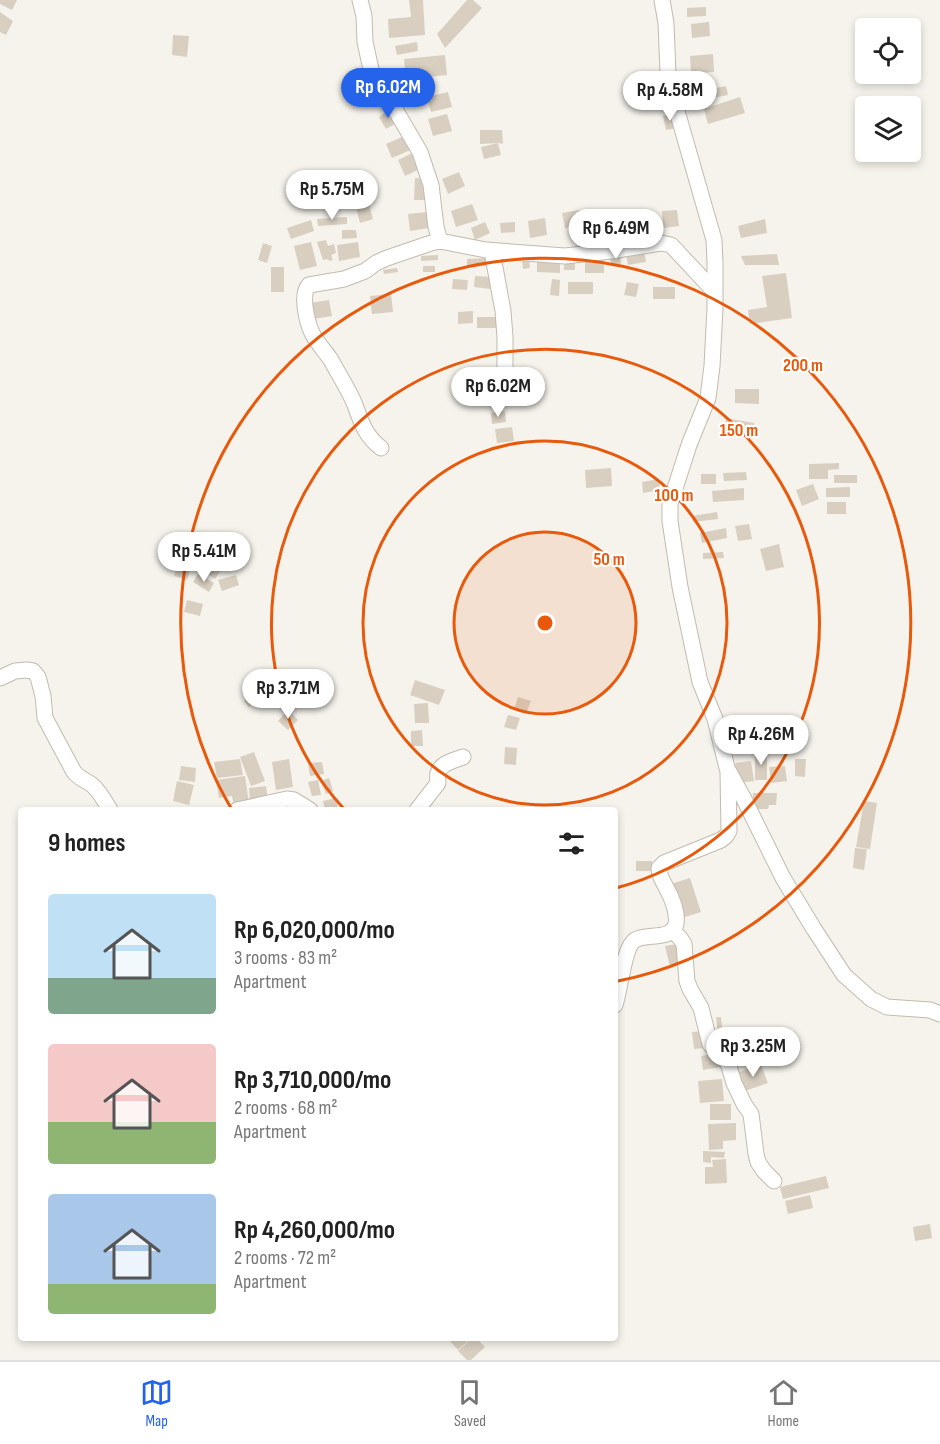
<!DOCTYPE html>
<html lang="en">
<head>
<meta charset="utf-8">
<style>
  :root { --surface:#fff; --page:#f2f2f2; --text:#222; --muted:#767676; --line:#e0e0e0; --accent:#2563eb }
  body { margin:0; font-family:"Sofia Sans Condensed",sans-serif; background:var(--page); color:var(--text); height:100vh; display:flex; flex-direction:column; font-size:22px; white-space:nowrap }
  * { box-sizing:border-box; margin:0 }
  p { font-size:20px; color:var(--muted) }
  .icon { flex:none; width:33px; height:33px; fill:none; stroke:currentColor; stroke-width:2; stroke-linecap:round; stroke-linejoin:round }
  .map { position:relative; flex:1; overflow:hidden }
  .drawer { position:absolute; left:18px; top:807px; width:600px; height:534px; display:flex; flex-direction:column; background:var(--surface); border-radius:6px; box-shadow:0 3px 9px #0003 }
  .drawer>* { flex:none }
  .fabs { position:absolute; left:855px; top:18px; display:grid; gap:12px }
  .fabs a { display:grid; place-items:center; width:66px; height:66px; border-radius:6px; background:var(--surface); box-shadow:0 3px 9px #0003; font-size:30px }
  .price { position:absolute; translate:-50% -51px; padding:0 14px; border-radius:21px; background:#fff; color:#222; font-size:20px; line-height:39px; filter:drop-shadow(0 2px 3px #0008) }
  .price::after { content:''; position:absolute; left:50%; top:36px; width:18px; height:14px; margin-left:-9px; background:inherit; clip-path:polygon(0 0,100% 0,50% 100%) }
  .price.on { background:var(--accent); color:#fff }
  ul { padding:0; list-style:none }
  li { display:flex; align-items:center; gap:18px; height:150px; padding:0 30px }
  li span { display:grid; place-items:center; flex:none; width:168px; height:120px; border-radius:6px; color:#555 }
  li>.icon { margin-inline-start:auto }
  span .icon { width:72px; height:72px; fill:#fffc; stroke-width:1 }
  li b { font-size:26px }
  h2 { display:flex; justify-content:space-between; align-items:center; height:72px; padding:0 30px; font-size:26px }
  .menu { display:flex; justify-content:space-around; align-items:center; height:84px; border-top:2px solid var(--line); background:var(--surface); font-size:16px; color:var(--muted) }
  .menu a { display:grid; justify-items:center; gap:3px }
  .menu .on { color:var(--accent) }
  .map>svg:first-child { display:block }
</style>
</head>
<body>
<div class="map">
<svg width="940" height="1360" viewBox="0 0 940 1360">
  <rect width="100%" height="100%" fill="#f6f3ec"/>
  <!-- building -->
  <path fill="#d8cfc1" d="M0 0H17L12 10 0 4Z
    M409 0H423L425 35 389 38 388 19 411 17Z
    M467 0H473L482 8 445 48 437 34Z
    M706 7V16L687 17V8Z
    M0 12 13 21 6 35 0 32Z
    M709 22 710 36 692 38 691 24Z
    M173 35 189 36 187 57 172 55Z
    M417 42 418 51 397 55 395 46Z
    M713 54 714 72 691 73 690 56Z
    M445 55 447 75 406 79 404 59Z
    M420 81 423 95 411 97 408 84Z
    M726 86 728 95 697 101 695 92Z
    M448 92 452 107 431 112 427 97Z
    M740 97 745 113 708 124 704 109Z
    M391 109 396 117 392 120 395 124 386 129 379 117Z
    M674 113 677 128 666 130 663 116Z
    M447 114 452 131 433 136 428 119Z
    M480 130H502L503 144 499 143 480 144Z
    M409 134 415 148 392 158 386 144Z
    M498 143 501 155 484 159 481 147Z
    M416 151 424 167 405 176 398 160Z
    M459 172 465 186 448 194 442 179Z
    M415 178 428 179V200H414Z
    M369 204 373 219 360 223 356 207Z
    M472 204 478 220 456 227 451 211Z
    M579 210 582 225 565 228 562 213Z
    M677 210 679 226 663 228 662 211Z
    M427 212 429 228 410 231 408 214Z
    M347 217V224L318 226 317 219Z
    M657 217 659 231 638 234 636 221Z
    M545 218 547 235 530 238 528 221Z
    M765 219 767 233 741 238 738 226Z
    M311 220 314 231 291 239 287 228Z
    M485 222 490 233 475 240 471 228Z
    M515 222V232L501 233 500 223Z
    M342 230H356L357 238 342 239Z
    M326 240 328 246 334 244 336 253 331 255 333 260 329 261 328 259 323 260 317 242Z
    M311 242 317 266 300 270 294 246Z
    M358 242 360 257 339 261 337 245Z
    M263 243 272 246 267 263 258 260Z
    M644 251 646 262 628 265 626 254Z
    M777 254 779 265H745L741 256Z
    M438 255V260L421 261V256Z
    M620 255 621 264H611L610 256Z
    M487 258V266L467 267V259Z
    M529 258 530 268 523 269 522 259Z
    M537 259 560 260V273L537 272Z
    M564 260 575 261V270H564Z
    M585 260H604V273H585Z
    M423 266H435V272H423Z
    M271 267H284V292H271Z
    M397 268 398 272 384 274 383 270Z
    M786 273 792 318 750 324 748 310 767 307 762 276Z
    M475 276 491 277 490 289 474 287Z
    M453 279 468 280 467 290 452 289Z
    M552 279 560 280 559 296 550 295Z
    M568 282H593V294H568Z
    M627 282 639 284 636 297 624 295Z
    M653 287H675V299H653Z
    M391 294 393 312 372 314 370 296Z
    M329 300 332 316 313 319 310 303Z
    M473 311V323L458 324V312Z
    M477 317H496V328H477Z
    M735 389H759V404L735 403Z
    M499 390V401H471V391Z
    M505 411 506 422 492 424 491 413Z
    M726 418 754 423 753 433 724 429Z
    M512 427 514 441 497 443 495 429Z
    M839 463V469L828 470V479H809V464Z
    M611 468 612 486 586 488 585 470Z
    M746 472 747 480 724 481 723 473Z
    M701 474H716V484H701Z
    M834 475H857V483H834Z
    M659 479 660 490 643 493 642 482Z
    M813 484 819 499 802 506 796 490Z
    M850 487V497H826V488Z
    M744 488V500L713 502 712 491Z
    M827 502H846V514H827Z
    M717 512 718 519 693 522 692 516Z
    M749 524 752 539 738 541 735 526Z
    M726 528 727 538 702 543 700 533Z
    M185 533 200 540 196 550 181 544Z
    M166 542 179 547 176 555 163 550Z
    M226 544 238 556 230 564 218 551Z
    M779 544 784 567 766 571 760 549Z
    M184 551 198 556 194 566 180 561Z
    M723 552 724 558 703 559V553Z
    M206 555 223 567 215 579 198 567Z
    M177 567 190 571 187 580 174 576Z
    M198 574 214 583 209 592 193 582Z
    M236 575 239 585 222 591 218 580Z
    M187 600 203 604 200 616 184 612Z
    M415 680 445 690 439 705 410 695Z
    M265 682 279 693 271 704 257 692Z
    M252 695 257 701 249 707 244 701Z
    M518 697 531 701 526 714 514 710Z
    M428 703 429 723H415L414 704Z
    M288 710 298 720 288 730 278 721Z
    M508 715 520 718 516 730 504 727Z
    M775 718 777 725 754 731 752 724Z
    M422 730 423 746H411V731Z
    M779 733 783 745 759 752 756 740Z
    M505 747 517 748 516 765 504 764Z
    M254 752 265 781 251 786 240 757Z
    M755 753H767V780H755Z
    M240 759 243 775 217 778 214 762Z
    M289 759 293 787 276 790 272 762Z
    M795 759H806L805 777 795 776Z
    M751 761 754 781 738 783 735 763Z
    M322 762 324 774 310 776 308 763Z
    M181 766 196 768 195 782 179 780Z
    M785 766 787 781 771 783 769 767Z
    M245 776 249 803 234 806 232 796 219 798 216 780Z
    M329 778 333 791 326 794 321 781Z
    M318 780 321 795 312 796 308 782Z
    M177 781 194 785 189 805 173 801Z
    M266 786 268 800 250 802 249 788Z
    M753 793H777L776 805H769L768 809H752Z
    M336 798 338 809 325 810 323 801Z
    M864 801 877 803 870 849 856 847Z
    M855 848 867 849 864 870 853 868Z
    M636 861H652V871H636Z
    M690 878 701 912 682 918 671 884Z
    M678 944 683 964 670 967 665 946Z
    M716 1017H721L724 1044H719Z
    M704 1031 705 1048 694 1049 692 1032Z
    M718 1053 721 1067 703 1070 701 1056Z
    M761 1065 768 1083 745 1091 739 1072Z
    M722 1079 724 1101 700 1103 698 1081Z
    M710 1104H731V1120H710Z
    M736 1123V1140L723 1141V1149L709 1150 708 1124Z
    M703 1151 725 1152 724 1158 711 1157V1163L703 1162Z
    M726 1159 727 1183 705 1184V1167H713L712 1160Z
    M826 1176 829 1188 783 1199 780 1187Z
    M810 1195 813 1208 788 1214 785 1201Z
    M930 1224 932 1238 915 1241 913 1227Z
    M447 1338H471L458 1350Z
    M472 1338H476L485 1347 471 1360H467L458 1351Z"/>
  <g fill="none" stroke-linecap="round" stroke-linejoin="round">
    <defs>
      <path id="minor" d="M360 0 364 16 365 42 374 83 392 104 420 152 431 185 436 227 440 241 431 243 387 258 376 263 365 271 344 279 309 285C300 294 307 322 312 333 317 343 325 351 331 360 339 375 349 390 355 405 362 424 365 435 381 448
        M662 0 666 23 668 74 673 97 714 240 715 262V308L712 366 708 398 689 445 670 504V521L680 587 700 682 715 719 727 768 744 799 783 878 814 929 844 975 871 999 887 1007 930 1010 940 1014
        M440 241 486 250 565 256 611 251 661 243 671 245 715 292
        M492 251 503 311 505 337V386
        M0 678 15 671 27 670 33 671 38 677 43 696 45 718 74 772C80 779 85 780 91 784 99 790 105 801 110 810
        M237 810 287 799 294 800 310 810
        M417 810 438 783C438 779 437 776 438 773 440 763 455 760 463 757
        M673 931 680 938 684 944 687 981 690 989 701 1008 710 1044 725 1058 729 1066 734 1083 744 1104 751 1114 756 1154 758 1162 764 1171 774 1181
        M615 1005C620 991 624 946 635 940 647 933 672 941 676 924 678 913 672 898 667 889 663 881 659 877 659 868L664 863 721 840 726 836 729 831 728 772"/>
    </defs>
    <!-- minor casing -->
    <use href="#minor" stroke="#c2bbae" stroke-width="17"/>
    <!-- minor -->
    <use href="#minor" stroke="#fff" stroke-width="15"/>
  </g>
  <!-- distance rings -->
  <circle cx="545" cy="623" r="91" fill="#e8590c" fill-opacity=".12"/>
  <g fill="none" stroke="#e8590c" stroke-width="3">
    <circle cx="545" cy="623" r="91"/>
    <circle cx="545" cy="623" r="182"/>
    <path d="M345 810A274 274 0 1 1 616 888"/>
    <path d="M231 808A365 365 0 1 1 618 981"/>
  </g>
  <circle cx="545" cy="623" r="9" fill="#e8590c" stroke="#fff" stroke-width="3"/>
  <g font-size="18" text-anchor="middle" font-weight="bold" fill="#e8590c" stroke="#fff" stroke-width="4.5" stroke-linejoin="round" paint-order="stroke">
    <text x="803" y="371">200 m</text>
    <text x="739" y="436">150 m</text>
    <text x="674" y="501">100 m</text>
    <text x="609" y="565">50 m</text>
  </g>
</svg>
<div class="fabs">
<a><svg class="icon" aria-label="locate" viewBox="0 0 24 24"><circle cx="12" cy="12" r="6"/><path d="M12 2v4M12 18v4M2 12h4M18 12h4"/></svg></a>
<a><svg class="icon" aria-label="layers" viewBox="0 0 24 24"><path d="M12 4l9 5-9 5-9-5zM3 14l9 5 9-5"/></svg></a>
</div>
<b class="price on" style="left:388px;top:119px">Rp 6.02M</b>
<b class="price" style="left:670px;top:122px">Rp 4.58M</b>
<b class="price" style="left:332px;top:221px">Rp 5.75M</b>
<b class="price" style="left:616px;top:260px">Rp 6.49M</b>
<b class="price" style="left:498px;top:418px">Rp 6.02M</b>
<b class="price" style="left:204px;top:583px">Rp 5.41M</b>
<b class="price" style="left:288px;top:720px">Rp 3.71M</b>
<b class="price" style="left:761px;top:766px">Rp 4.26M</b>
<b class="price" style="left:753px;top:1078px">Rp 3.25M</b>
<section class="drawer">
<h2>9 homes<svg class="icon" aria-label="filters" viewBox="0 0 24 24"><path d="M4 7h16M4 17h16"/><circle cx="9" cy="7" r="2"/><circle cx="15" cy="17" r="2"/></svg></h2>
<ul>
<li><span style="background:linear-gradient(#bfe0f5 70%,#7fa58c 0)"><svg class="icon" aria-label="home" viewBox="0 0 24 24"><path d="M3 11l9-7 9 7M6 9v11h12V9"/></svg></span><div><b>Rp 6,020,000/mo</b><p>3 rooms · 83 m²</p><p>Apartment</p></div></li>
<li><span style="background:linear-gradient(#f6c9c9 65%,#8fb573 0)"><svg class="icon" aria-label="home" viewBox="0 0 24 24"><path d="M3 11l9-7 9 7M6 9v11h12V9"/></svg></span><div><b>Rp 3,710,000/mo</b><p>2 rooms · 68 m²</p><p>Apartment</p></div></li>
<li><span style="background:linear-gradient(#a9c7e8 75%,#8fb573 0)"><svg class="icon" aria-label="home" viewBox="0 0 24 24"><path d="M3 11l9-7 9 7M6 9v11h12V9"/></svg></span><div><b>Rp 4,260,000/mo</b><p>2 rooms · 72 m²</p><p>Apartment</p></div></li>
</ul>
</section>
</div>
<nav class="menu">
<a class="on"><svg class="icon" aria-label="map" viewBox="0 0 24 24"><path d="M3 6l6-2 6 2 6-2v14l-6 2-6-2-6 2zM9 4v14M15 6v14"/></svg>Map</a>
<a><svg class="icon" aria-label="saved" viewBox="0 0 24 24"><path d="M7 4h10v16l-5-4-5 4z"/></svg>Saved</a>
<a><svg class="icon" aria-label="home" viewBox="0 0 24 24"><path d="M3 11l9-7 9 7M6 9v11h12V9"/></svg>Home</a>
</nav>
</body>
</html>
